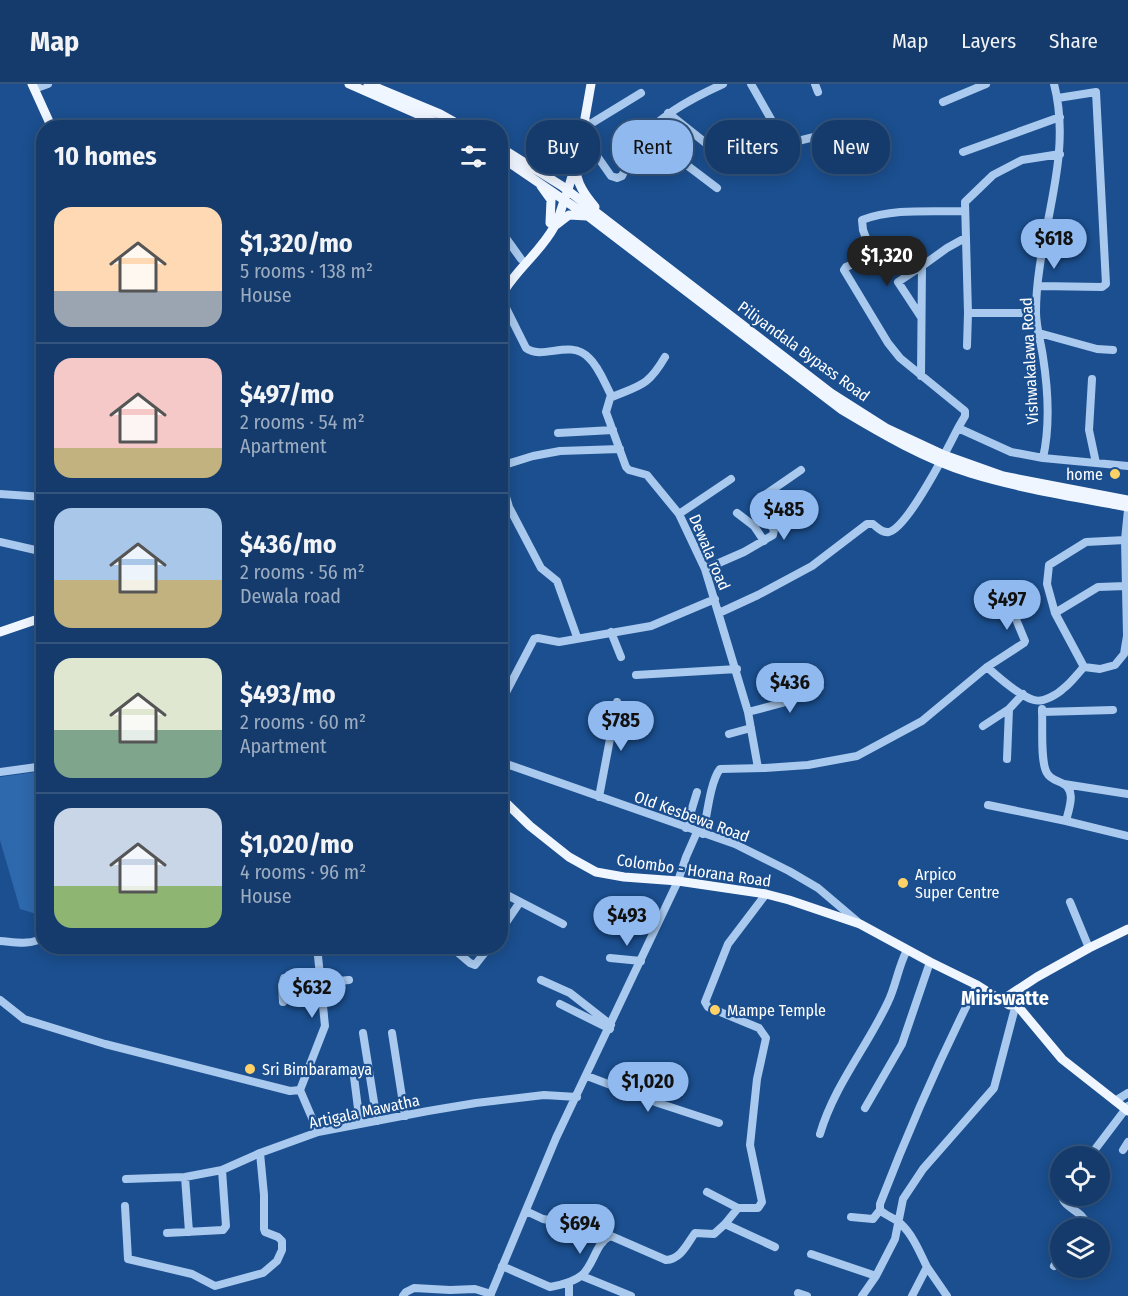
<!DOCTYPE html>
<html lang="en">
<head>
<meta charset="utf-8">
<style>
  :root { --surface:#143b6b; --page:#214673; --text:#f1f3f6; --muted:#9dadc1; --line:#33557e; --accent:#90b9f0 }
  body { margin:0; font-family:"Fira Sans Condensed",sans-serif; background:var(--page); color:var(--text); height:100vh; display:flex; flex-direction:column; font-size:22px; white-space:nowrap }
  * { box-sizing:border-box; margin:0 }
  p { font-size:20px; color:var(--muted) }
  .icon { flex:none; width:33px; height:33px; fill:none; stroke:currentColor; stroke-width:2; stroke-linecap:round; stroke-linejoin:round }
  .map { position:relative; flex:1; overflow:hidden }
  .sheet { position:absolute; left:36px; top:36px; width:472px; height:834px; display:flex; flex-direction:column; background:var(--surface); border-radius:24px; box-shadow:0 3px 15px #0003,0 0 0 2px var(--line) }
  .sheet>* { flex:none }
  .top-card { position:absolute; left:526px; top:36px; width:512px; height:54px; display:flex; gap:12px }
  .controls { position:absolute; left:1050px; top:1062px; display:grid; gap:12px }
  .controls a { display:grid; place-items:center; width:60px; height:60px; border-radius:50%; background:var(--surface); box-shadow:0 3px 15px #0003,0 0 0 2px var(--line); font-size:30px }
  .price { position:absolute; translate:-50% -51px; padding:0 14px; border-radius:21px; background:var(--accent); color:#111; font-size:20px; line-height:39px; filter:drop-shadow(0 2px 3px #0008) }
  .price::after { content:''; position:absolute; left:50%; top:36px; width:18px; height:14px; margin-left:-9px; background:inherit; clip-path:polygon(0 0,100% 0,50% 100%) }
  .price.selected { background:#222; color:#fff }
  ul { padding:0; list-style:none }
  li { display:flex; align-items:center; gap:18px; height:150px; padding:0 18px }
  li+li { border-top:2px solid var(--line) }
  li span { display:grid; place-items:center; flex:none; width:168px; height:120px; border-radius:18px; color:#555 }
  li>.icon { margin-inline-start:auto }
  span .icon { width:72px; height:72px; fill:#fffc; stroke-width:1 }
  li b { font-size:26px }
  h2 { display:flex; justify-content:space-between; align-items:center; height:72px; padding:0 18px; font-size:26px }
  .chip { padding:0 21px; border-radius:24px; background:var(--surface); box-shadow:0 3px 15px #0003,0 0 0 2px var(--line); font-size:21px; line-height:54px }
  .chip.selected { background:var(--accent); color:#111 }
  header { display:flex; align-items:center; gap:36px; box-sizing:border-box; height:84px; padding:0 30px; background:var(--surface); border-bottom:2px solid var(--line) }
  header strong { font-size:28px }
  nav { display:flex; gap:33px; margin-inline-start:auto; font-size:21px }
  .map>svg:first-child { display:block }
</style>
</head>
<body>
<header>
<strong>Map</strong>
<nav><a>Map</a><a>Layers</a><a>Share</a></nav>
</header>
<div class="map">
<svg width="1128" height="1212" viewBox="0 0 1128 1212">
  <rect width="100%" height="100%" fill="#1b4f8f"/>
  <!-- green -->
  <path fill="#2e69ad" d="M43 687H44L43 832 20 825 0 756V693Z"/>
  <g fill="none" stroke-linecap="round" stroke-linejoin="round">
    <!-- minor -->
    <path stroke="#a9c9ee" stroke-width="8" d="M751 0 784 58 790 59 866 40
      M815 0 818 8
      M34 5 48 0
      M943 18 986 0
      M668 29 732 80
      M585 40 592 39 641 9
      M647 51 717 104
      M583 52 611 92 617 94 622 92C626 84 629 74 633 66 654 34 690 15 723 0
      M963 68 1060 33
      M501 147 521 175
      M1039 202 1102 203 1106 200 1096 8 1058 14
      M501 214 526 264C543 277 570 254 589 274 599 283 605 300 611 311L606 328 626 383 629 386 647 391 679 430 705 485 748 628 758 684
      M968 229H1036
      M921 233 898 198 922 182
      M1039 249 1097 265 1113 266
      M967 262 968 229 965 118 993 91 1022 76 1060 70
      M921 292 922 182 947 164 965 154
      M1092 295 1089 346 1096 379
      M612 313C641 301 648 302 665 273
      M958 344 965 332V327L900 274 888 259 844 186 846 183 870 173 872 170 863 146 862 136C894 124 931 128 964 127
      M558 349 613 346
      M1043 374C1050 343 1048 305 1043 273 1041 259 1036 243 1036 228 1036 151 1074 76 1054 0
      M501 382 533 372 560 367 620 365
      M501 396 509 423 541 484 557 497 577 553
      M0 410 44 413
      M737 429 754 442 764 457
      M679 430 731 395
      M0 458 44 468
      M705 485 744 468 773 451 774 446 762 428 759 415 801 386
      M719 529 758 511 812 482 867 440H873C878 444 882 449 889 448 908 443 948 364 958 344L1011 368 1043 374 1128 382
      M1055 529 1098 503 1126 502
      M611 548 621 573
      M987 583C998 593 1020 612 1034 616 1043 619 1058 610 1064 604 1071 599 1078 589 1084 583L1100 585 1115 581 1124 570 1127 552 1125 456 1128 426
      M1084 583 1055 529 1047 500 1049 481 1086 458 1125 456
      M636 591 737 585
      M501 618 534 555 538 554 559 558 651 542 715 515
      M1042 625V628L1113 626
      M748 628 782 619 820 603
      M1042 628C1043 642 1040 678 1047 689 1050 695 1056 696 1062 699 1077 706 1069 724 1066 737L1128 752
      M983 642 1009 625
      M729 650 751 644
      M1007 675 1009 625 1023 610
      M501 678 735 760 789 787 818 804 858 838
      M0 688 44 682
      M1064 700 1128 710
      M599 713 617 618
      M988 721 1066 737
      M686 744 697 708
      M703 750C707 732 710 698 720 685L765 684 808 681 857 672 922 637 987 583 1024 559 1025 557 1013 528
      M501 808 563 840
      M1070 818 1089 864
      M501 846 520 818
      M0 857C15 858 30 862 44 853
      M450 862 470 879 475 881 490 862
      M610 874 641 877
      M541 896 570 909 611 941
      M0 916 24 935 105 960 290 1007 300 1006
      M283 918 282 901 284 894 326 891 339 897 349 896
      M560 920 610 945
      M363 949 377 1037
      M392 949 405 1032
      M353 985 360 1040
      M587 992 658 1019 719 1039
      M300 1006 325 942 317 862
      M300 1006 318 1048
      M1115 1017 1128 1009
      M865 1024 902 960 930 878
      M820 1050C834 1002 867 963 888 918 896 902 898 883 907 866
      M1123 1066 1128 1058
      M1090 1072 1128 1022
      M185 1093 189 1148
      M126 1095 185 1093 222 1086 260 1069 318 1048 428 1027 476 1019 544 1011 577 1013
      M707 1108 738 1124
      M1062 1112C1064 1125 1082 1126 1086 1139L1083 1144
      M125 1122 128 1175 192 1190 215 1202 263 1189 277 1177 282 1166V1157L278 1153 265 1148 264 1145V1111L260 1069
      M526 1127 543 1135 555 1137 603 1158
      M851 1133 873 1135 880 1126
      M725 1140 775 1163
      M167 1149 223 1146 226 1142 222 1086
      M811 1170 876 1192
      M502 1182 550 1203C561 1201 574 1198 582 1191 594 1181 596 1157 611 1152L666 1176C681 1175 687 1160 695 1149L714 1150 725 1140 738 1124H758L762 1118 750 1061 757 995 766 954 759 944 708 923 705 918 728 860 766 810
      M1054 1182 1060 1173
      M927 1183 947 1212
      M582 1192 631 1212
      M798 1209 807 1212
      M403 1212 406 1208 414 1204 450 1206 475 1205 491 1210
      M490 1212 556 1054 678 797 686 773 697 748
      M569 1212V1198
      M862 1212 876 1192 895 1155 903 1115 923 1085 994 1004 1016 920
      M912 1212 927 1183C920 1169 913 1151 901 1140 895 1134 886 1132 880 1126V1120C909 1045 941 972 977 901"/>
    <!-- major -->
    <path stroke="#f0f6ff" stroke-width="9" d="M32 0 52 44
      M349 0 449 44
      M368 0 440 30 465 44
      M501 64 562 102 831 309 886 344 944 371 1003 392 1128 416
      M501 73 589 133 842 326C882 350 925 375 970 389 1022 405 1075 413 1128 423
      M576 83C576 99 585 111 595 123
      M540 85C555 90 563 88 572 76
      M541 102 551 116 550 139
      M556 141 569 131 587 132
      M501 212C515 186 540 169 554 143 559 135 561 125 564 117 578 79 584 40 591 0
      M0 548 44 533
      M501 714 530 742 569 773 596 788 624 793 678 797 766 810 789 816 860 840 930 878 977 901 1009 921 1016 920 1062 975 1128 1027
      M1002 916 1037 893 1089 864 1128 845"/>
  </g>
  <!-- markers -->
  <g fill="#ffd166" stroke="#1b4f8f" stroke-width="2">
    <circle cx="1115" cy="390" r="6"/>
    <circle cx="903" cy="799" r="6"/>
    <circle cx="715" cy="926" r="6"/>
    <circle cx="250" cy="985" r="6"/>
  </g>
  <g text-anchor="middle" stroke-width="4.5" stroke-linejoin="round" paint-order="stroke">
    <!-- street labels -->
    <g font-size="16" fill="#fff" stroke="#1b4f8f">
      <text transform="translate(804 267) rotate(36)" y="6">Piliyandala Bypass Road</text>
      <text transform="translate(1029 277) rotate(-93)" y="6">Vishwakalawa Road</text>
      <text transform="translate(710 468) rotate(67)" y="6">Dewala road</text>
      <text transform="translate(692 732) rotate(20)" y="6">Old Kesbewa Road</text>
      <text transform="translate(694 786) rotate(8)" y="6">Colombo - Horana Road</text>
      <text transform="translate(364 1027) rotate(-12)" y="6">Artigala Mawatha</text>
    </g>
    <!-- poi labels -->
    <g font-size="16" fill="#fff" stroke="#1b4f8f" text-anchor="start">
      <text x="1103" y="396" text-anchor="end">home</text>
      <text x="915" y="796">Arpico<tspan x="915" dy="18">Super Centre</tspan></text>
      <text x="727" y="932">Mampe Temple</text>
      <text x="262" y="991">Sri Bimbaramaya</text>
    </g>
    <!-- quarter labels -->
    <g font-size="20" font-weight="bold" fill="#fff" stroke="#1b4f8f">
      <text x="1005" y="921">Miriswatte</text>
    </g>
  </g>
</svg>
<div class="controls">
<a><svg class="icon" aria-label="locate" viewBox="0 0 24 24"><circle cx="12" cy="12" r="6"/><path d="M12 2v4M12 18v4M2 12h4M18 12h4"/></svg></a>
<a><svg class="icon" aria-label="layers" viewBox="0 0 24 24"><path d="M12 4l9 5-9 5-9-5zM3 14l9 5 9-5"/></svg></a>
</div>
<b class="price" style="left:1054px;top:186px">$618</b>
<b class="price selected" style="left:887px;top:203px">$1,320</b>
<b class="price" style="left:784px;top:457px">$485</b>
<b class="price" style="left:1007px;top:547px">$497</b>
<b class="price" style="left:790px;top:630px">$436</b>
<b class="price" style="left:621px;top:668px">$785</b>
<b class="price" style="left:627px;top:863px">$493</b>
<b class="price" style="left:312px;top:935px">$632</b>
<b class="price" style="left:648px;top:1029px">$1,020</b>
<b class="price" style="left:580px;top:1171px">$694</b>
<div class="top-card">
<a class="chip">Buy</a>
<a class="chip selected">Rent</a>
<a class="chip">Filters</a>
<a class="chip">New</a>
</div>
<section class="sheet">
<h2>10 homes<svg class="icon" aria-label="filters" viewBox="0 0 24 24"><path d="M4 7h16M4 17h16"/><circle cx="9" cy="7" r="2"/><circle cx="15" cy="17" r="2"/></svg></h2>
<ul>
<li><span style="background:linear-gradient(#ffd9b3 70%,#9aa5b1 0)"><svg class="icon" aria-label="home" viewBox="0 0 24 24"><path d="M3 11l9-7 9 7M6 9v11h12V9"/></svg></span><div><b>$1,320/mo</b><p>5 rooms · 138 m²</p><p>House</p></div></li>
<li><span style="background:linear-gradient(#f6c9c9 75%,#c2b280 0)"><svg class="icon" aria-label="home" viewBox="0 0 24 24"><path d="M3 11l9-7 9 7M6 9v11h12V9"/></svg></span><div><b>$497/mo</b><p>2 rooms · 54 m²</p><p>Apartment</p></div></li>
<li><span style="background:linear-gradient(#a9c7e8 60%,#c2b280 0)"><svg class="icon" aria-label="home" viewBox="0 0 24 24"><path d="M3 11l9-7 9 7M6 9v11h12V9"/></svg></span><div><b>$436/mo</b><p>2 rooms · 56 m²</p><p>Dewala road</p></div></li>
<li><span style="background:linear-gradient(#dfe7d0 60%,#7fa58c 0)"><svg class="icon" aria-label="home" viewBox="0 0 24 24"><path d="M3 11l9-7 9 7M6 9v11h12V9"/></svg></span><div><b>$493/mo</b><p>2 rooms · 60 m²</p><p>Apartment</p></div></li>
<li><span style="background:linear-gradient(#c9d6e8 65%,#8fb573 0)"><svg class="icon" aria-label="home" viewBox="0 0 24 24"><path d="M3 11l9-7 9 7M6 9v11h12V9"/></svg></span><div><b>$1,020/mo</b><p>4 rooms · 96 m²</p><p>House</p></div></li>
</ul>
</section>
</div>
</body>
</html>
